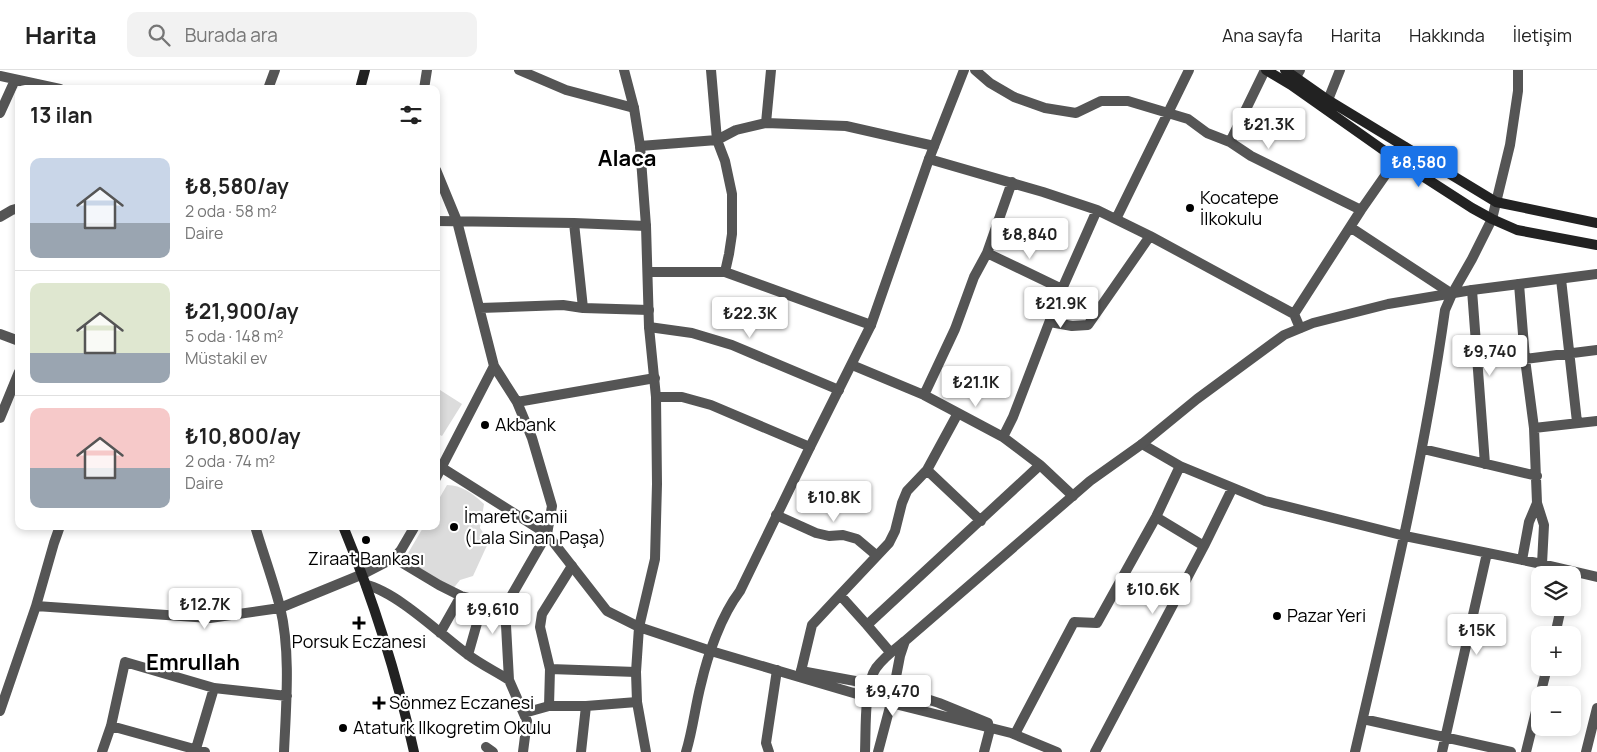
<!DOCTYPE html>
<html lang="tr">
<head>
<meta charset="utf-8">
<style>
  :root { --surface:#fff; --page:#f2f2f2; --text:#222; --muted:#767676; --line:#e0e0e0; --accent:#1a73e8 }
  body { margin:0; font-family:Manrope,sans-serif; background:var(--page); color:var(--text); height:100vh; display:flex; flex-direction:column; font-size:19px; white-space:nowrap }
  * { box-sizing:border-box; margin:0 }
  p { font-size:16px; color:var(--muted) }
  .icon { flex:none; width:28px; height:28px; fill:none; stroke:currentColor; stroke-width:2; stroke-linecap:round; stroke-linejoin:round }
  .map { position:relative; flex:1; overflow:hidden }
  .details { position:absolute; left:15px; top:15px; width:425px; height:445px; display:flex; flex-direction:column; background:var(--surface); border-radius:10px; box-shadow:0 2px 8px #0003 }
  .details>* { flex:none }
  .fabs { position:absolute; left:1531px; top:496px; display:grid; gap:10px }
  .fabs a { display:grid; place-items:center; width:50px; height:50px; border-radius:10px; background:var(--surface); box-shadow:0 2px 8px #0003; font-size:25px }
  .price { position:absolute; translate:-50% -42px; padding:0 11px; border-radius:5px; background:#fff; color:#222; font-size:16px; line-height:32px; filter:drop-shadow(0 1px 2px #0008) }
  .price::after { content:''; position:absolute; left:50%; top:30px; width:15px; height:11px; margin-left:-8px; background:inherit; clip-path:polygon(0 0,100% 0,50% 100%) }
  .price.current { background:var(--accent); color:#fff }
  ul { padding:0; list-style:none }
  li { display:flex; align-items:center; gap:15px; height:125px; padding:0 15px }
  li+li { border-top:1px solid var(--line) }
  li span { display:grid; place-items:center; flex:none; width:140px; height:100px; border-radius:10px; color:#555 }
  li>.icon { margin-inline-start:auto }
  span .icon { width:60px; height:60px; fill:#fffc; stroke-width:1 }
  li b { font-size:21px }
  h2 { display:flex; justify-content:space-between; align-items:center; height:60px; padding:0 15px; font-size:21px }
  header { display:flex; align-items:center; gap:30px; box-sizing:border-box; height:70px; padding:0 25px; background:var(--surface); border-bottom:1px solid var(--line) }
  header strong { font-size:24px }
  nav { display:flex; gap:28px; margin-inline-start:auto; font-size:18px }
  .search { width:350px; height:45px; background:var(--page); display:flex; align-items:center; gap:12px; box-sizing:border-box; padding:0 18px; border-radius:10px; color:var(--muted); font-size:19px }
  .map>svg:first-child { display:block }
</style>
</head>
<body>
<header>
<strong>Harita</strong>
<div class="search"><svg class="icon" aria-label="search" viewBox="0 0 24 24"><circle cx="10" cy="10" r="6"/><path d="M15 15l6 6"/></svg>Burada ara</div>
<nav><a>Ana sayfa</a><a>Harita</a><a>Hakkında</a><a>İletişim</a></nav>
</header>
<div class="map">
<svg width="1597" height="682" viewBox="0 0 1597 682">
  <rect width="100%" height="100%" fill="#fff"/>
  <!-- green -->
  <path fill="#dcdcdc" d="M440 320 462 334 442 366 436 363V325Z
    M447 415C462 415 473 424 484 434L480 458 489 471 473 506 460 510 452 520 404 490 424 456H436V434Z"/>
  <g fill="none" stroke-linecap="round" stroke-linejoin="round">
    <!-- minor -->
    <path stroke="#555" stroke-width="10" d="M519 0 566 20 634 38
      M711 0 717 70 725 91 732 124V164L729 184 725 202
      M975 0 990 13 1014 27 1045 38 1076 43 1101 31H1128L1188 49 1207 63 1230 72 1251 86 1361 140
      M0 6 60 19
      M1296 7 1300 0
      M268 19 275 0
      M424 19 427 0
      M1328 30 1340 0
      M0 43 15 10
      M766 53 771 0
      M1230 72 1265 0
      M640 76 717 70 736 60 766 53 846 56 934 76
      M929 89 1043 122 1097 140 1150 166 1294 244 1300 258
      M436 100 457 151 494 296 517 332 532 368 552 436 547 464 505 537 509 610 527 651 523 682
      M0 147 12 140 19 138
      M1116 149 1189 0
      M436 151 574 153 646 156
      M574 153 583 238
      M1350 157 1452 224 1445 240C1424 389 1389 535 1355 682
      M987 183 1062 219
      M648 202H725L871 255
      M1561 209 1577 352
      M1519 214 1525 289 1534 358 1537 433 1544 455 1542 494
      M1472 220 1485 394
      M480 238 563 235 583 238 649 240
      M1294 244 1361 140 1405 77
      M1050 252 1072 256 1088 255 1150 166
      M649 257 692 263 732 275 839 320
      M1476 293 1525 289 1597 280
      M852 295 924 325 1003 367 1040 395 1073 426
      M924 325 955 259 974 207 987 183 1012 112
      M656 327H682L711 335 810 377
      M517 332 655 308
      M0 348 19 302
      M1534 358 1597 351
      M1003 367 1013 347 1062 219 1097 140
      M1142 374 1180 396 1265 431 1405 466 1542 494 1597 507
      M1423 379 1537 406
      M927 400 981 451
      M436 408 494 296
      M776 445 816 463 829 466 843 465 857 469 876 485
      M1156 447 1204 476
      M255 456C263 483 273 510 280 537 291 582 286 636 284 682
      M394 488 439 515 461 526 505 537
      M1522 490 1529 452 1537 433
      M366 515C397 522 440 564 467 584 480 594 495 601 509 610
      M36 536 210 548 280 538 363 504 394 488 401 480 415 456
      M867 555 840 525 889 473 895 461 902 433 907 421 927 400 958 343
      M440 563 461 526
      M1555 565 1561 538
      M890 582 867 555 1040 395
      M468 585 483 532
      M550 599 636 602
      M801 601 812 555 840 525
      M1540 625 1547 598
      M549 636 550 599 540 557 542 544 572 496
      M0 641 36 536 54 473 60 456
      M524 643 549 636H586L637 632
      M1363 649 1511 682
      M111 656 205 682
      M1015 664 1074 552 1097 553 1156 447 1180 396
      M486 677 493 682
      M102 682 111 656 125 592 214 618 287 626
      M195 682 214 618
      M581 682 586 636
      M769 682 766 673 777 600
      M984 682 990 659
      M1095 682 1204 476 1232 419
      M1442 682 1487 483
      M1526 682 1540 625
      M1586 682 1597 638"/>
    <!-- tertiary -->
    <path stroke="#555" stroke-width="10" d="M624 0 634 38 640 76 646 156 649 257 656 327 657 414 655 489 639 557 636 602 637 632 646 682
      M1452 224 1472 189 1492 149 1510 75 1518 21V0
      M0 264 19 271
      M436 394 547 464 607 541 639 557 711 581 867 627 1015 664
      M801 601 893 618 939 633 988 653
      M1011 663 1057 682
      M686 682C693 659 695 637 701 614 708 584 721 546 740 521L810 377 871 255 929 89 964 0
      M865 682C866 660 864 615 876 598 884 587 895 579 905 571L1090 411 1142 374 1197 329 1284 265 1313 253 1388 234 1472 220 1597 204
      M878 682 891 633 900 586 905 571"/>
    <!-- secondary -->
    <path stroke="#222" stroke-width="10" d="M1266 0 1291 15 1396 89 1472 138 1492 149 1517 160 1597 175
      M1285 0 1328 30 1496 132 1597 153
      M360 19 365 0
      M343 456C373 529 397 605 414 682"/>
  </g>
  <!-- markers -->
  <g fill="#000" stroke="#fff" stroke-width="2">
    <circle cx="1190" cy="138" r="5"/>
    <circle cx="485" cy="355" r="5"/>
    <circle cx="454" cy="457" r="5"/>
    <circle cx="366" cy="470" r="5"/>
    <circle cx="1277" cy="546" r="5"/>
    <path d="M356.5 545.5h5v5h5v5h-5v5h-5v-5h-5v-5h5z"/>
    <path d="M376.5 625.5h5v5h5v5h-5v5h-5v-5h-5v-5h5z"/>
    <circle cx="343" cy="658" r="5"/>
  </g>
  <g text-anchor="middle" stroke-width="4.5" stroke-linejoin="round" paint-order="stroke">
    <!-- poi labels -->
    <g font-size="18" fill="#000" stroke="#fff" text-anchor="start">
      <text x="1200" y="134">Kocatepe<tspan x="1200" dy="21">İlkokulu</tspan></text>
      <text x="495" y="361">Akbank</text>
      <text x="464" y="453">İmaret Camii<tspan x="464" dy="21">(Lala Sinan Paşa)</tspan></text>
      <text x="366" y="495" text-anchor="middle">Ziraat Bankası</text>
      <text x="1287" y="552">Pazar Yeri</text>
      <text x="359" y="578" text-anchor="middle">Porsuk Eczanesi</text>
      <text x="389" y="639">Sönmez Eczanesi</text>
      <text x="353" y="664">Ataturk Ilkogretim Okulu</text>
    </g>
    <!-- district labels -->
    <g font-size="22" font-weight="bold" fill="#000" stroke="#fff">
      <text x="627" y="96">Alaca</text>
      <text x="193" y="600">Emrullah</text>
    </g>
  </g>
</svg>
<div class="fabs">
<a><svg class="icon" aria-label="layers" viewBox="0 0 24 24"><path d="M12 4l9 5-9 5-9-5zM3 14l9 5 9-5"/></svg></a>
<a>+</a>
<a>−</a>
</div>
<b class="price" style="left:1269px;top:80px">₺21.3K</b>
<b class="price current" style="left:1419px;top:118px">₺8,580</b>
<b class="price" style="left:1030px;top:190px">₺8,840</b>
<b class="price" style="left:1061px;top:259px">₺21.9K</b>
<b class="price" style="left:750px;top:269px">₺22.3K</b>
<b class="price" style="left:1490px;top:307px">₺9,740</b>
<b class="price" style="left:976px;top:338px">₺21.1K</b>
<b class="price" style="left:834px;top:453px">₺10.8K</b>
<b class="price" style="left:1153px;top:545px">₺10.6K</b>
<b class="price" style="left:205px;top:560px">₺12.7K</b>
<b class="price" style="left:493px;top:565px">₺9,610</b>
<b class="price" style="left:1477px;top:586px">₺15K</b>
<b class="price" style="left:893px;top:647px">₺9,470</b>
<section class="details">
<h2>13 ilan<svg class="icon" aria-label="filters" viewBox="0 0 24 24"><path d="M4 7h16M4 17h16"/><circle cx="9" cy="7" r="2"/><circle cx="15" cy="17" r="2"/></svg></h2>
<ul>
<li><span style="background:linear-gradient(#c9d6e8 65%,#9aa5b1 0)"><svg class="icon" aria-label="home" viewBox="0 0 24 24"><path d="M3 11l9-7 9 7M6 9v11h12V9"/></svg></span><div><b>₺8,580/ay</b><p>2 oda · 58 m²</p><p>Daire</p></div></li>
<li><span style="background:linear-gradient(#dfe7d0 70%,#9aa5b1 0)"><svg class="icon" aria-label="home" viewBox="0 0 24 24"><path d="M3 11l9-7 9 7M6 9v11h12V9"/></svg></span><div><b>₺21,900/ay</b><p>5 oda · 148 m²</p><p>Müstakil ev</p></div></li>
<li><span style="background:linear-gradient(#f6c9c9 60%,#9aa5b1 0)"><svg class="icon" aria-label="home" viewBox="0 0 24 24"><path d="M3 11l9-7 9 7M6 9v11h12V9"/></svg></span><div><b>₺10,800/ay</b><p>2 oda · 74 m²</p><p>Daire</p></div></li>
</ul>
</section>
</div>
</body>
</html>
